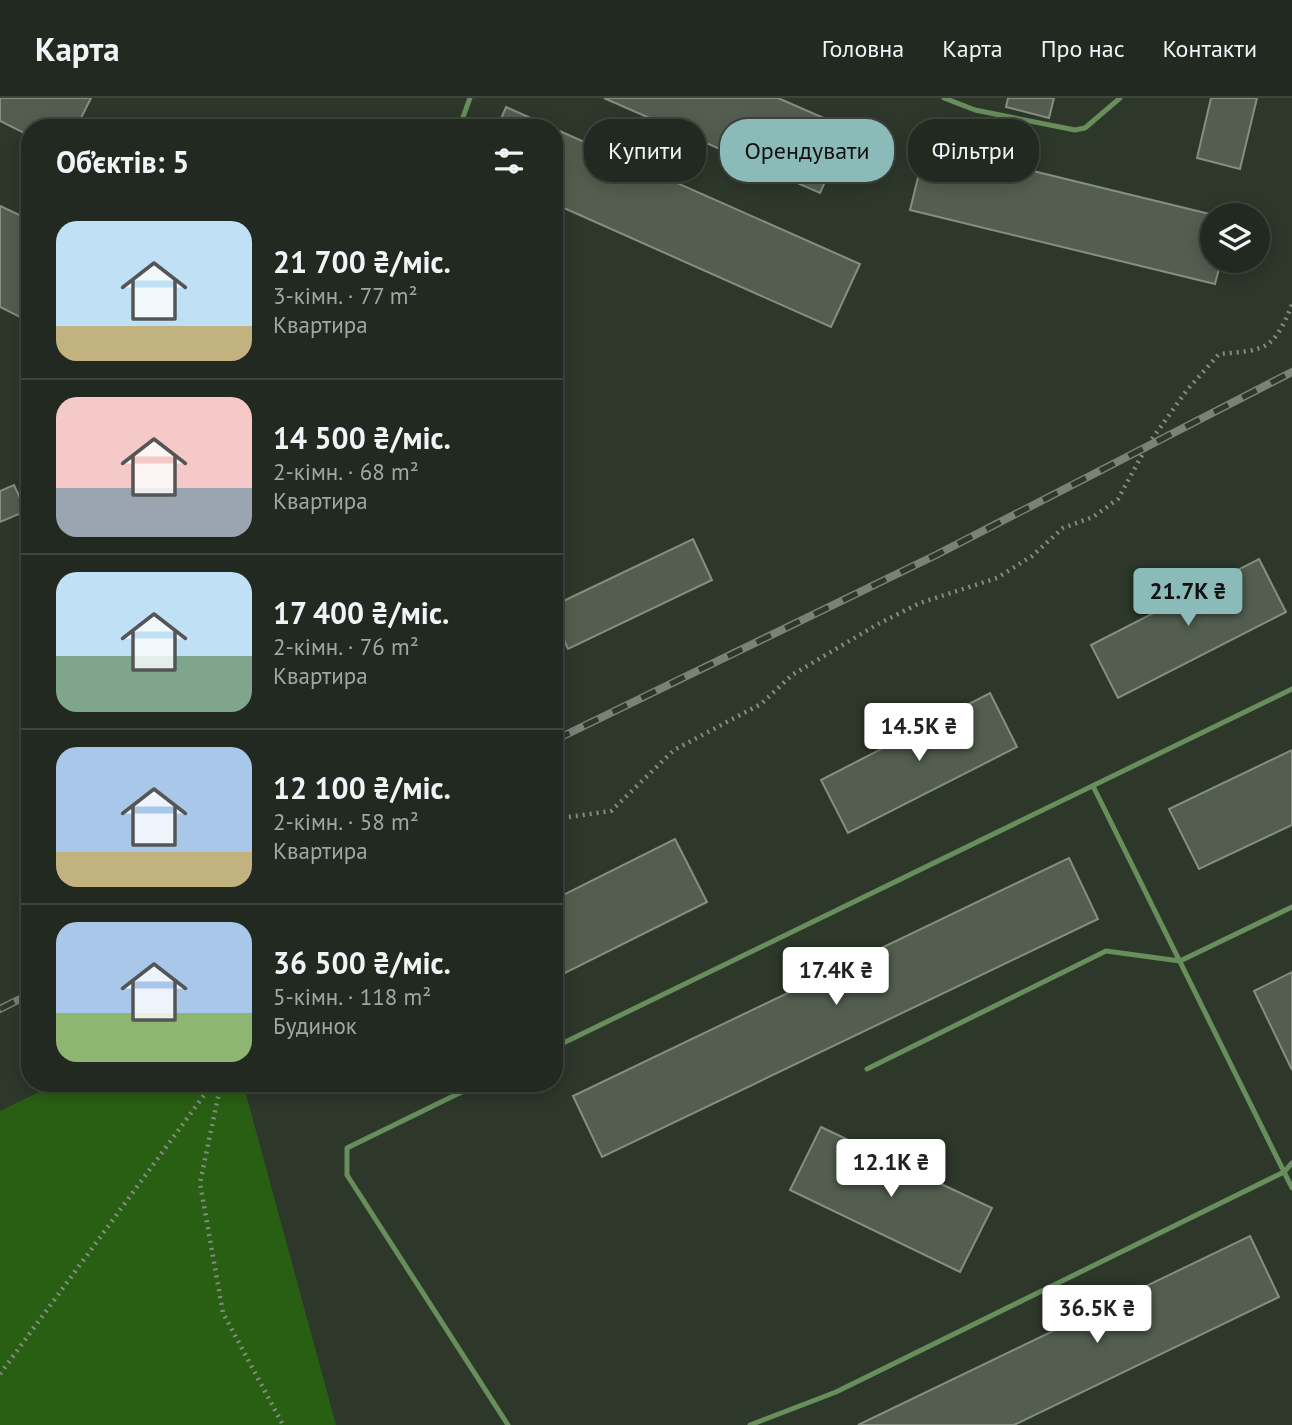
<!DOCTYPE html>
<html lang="uk">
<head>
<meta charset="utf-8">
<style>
  :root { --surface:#222920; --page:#2a3129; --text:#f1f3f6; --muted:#a2a6a5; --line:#3f453e; --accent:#8bbbb9 }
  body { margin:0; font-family:"PT Sans",sans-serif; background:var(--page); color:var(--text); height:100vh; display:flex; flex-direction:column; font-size:26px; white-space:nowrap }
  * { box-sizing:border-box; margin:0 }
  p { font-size:23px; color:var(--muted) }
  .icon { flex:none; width:38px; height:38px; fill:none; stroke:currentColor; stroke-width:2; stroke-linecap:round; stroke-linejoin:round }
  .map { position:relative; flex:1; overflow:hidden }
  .panel { position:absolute; left:21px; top:21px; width:542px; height:973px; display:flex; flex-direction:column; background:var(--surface); border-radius:28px; box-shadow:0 4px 18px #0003,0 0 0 2px var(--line) }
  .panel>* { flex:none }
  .banner { position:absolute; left:584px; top:21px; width:602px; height:63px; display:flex; gap:14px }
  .buttons { position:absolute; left:1200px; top:105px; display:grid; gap:14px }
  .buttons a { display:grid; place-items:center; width:70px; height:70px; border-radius:50%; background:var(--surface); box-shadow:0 4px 18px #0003,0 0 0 2px var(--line); font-size:35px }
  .price { position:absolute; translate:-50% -60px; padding:0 16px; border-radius:7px; background:#fff; color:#222; font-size:23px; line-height:46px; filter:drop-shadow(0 2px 4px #0008) }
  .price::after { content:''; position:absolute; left:50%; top:42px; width:21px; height:16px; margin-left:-10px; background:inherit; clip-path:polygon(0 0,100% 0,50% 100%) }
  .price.on { background:var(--accent); color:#111 }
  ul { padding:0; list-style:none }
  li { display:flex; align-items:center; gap:21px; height:175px; padding:0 35px }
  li+li { border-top:2px solid var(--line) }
  li span { display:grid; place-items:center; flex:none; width:196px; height:140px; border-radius:21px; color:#555 }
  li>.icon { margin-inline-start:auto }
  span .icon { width:84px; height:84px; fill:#fffc; stroke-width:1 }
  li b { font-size:30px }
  h2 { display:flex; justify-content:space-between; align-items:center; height:84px; padding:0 35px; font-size:30px }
  .pill { padding:0 24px; border-radius:28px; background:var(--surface); box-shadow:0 4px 18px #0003,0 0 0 2px var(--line); font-size:24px; line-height:63px }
  .pill.on { background:var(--accent); color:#111 }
  header { display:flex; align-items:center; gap:42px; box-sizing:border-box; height:98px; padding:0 35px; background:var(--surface); border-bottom:2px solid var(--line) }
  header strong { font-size:33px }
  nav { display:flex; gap:38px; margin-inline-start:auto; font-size:24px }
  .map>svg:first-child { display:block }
</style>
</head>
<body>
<header>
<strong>Карта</strong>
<nav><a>Головна</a><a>Карта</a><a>Про нас</a><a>Контакти</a></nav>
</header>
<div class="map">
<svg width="1292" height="1327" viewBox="0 0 1292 1327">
  <rect width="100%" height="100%" fill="#2d372a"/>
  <!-- green -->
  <path fill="#295f13" d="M58 985H243L336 1327H0V1013Z"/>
  <!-- building -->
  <path fill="#535e50" stroke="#848f80" stroke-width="2" d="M0 0H91L76 30H30V38L0 23Z
    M604 0H778L849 31 820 95Z
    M1008 0H1054L1049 20 1006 9Z
    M1211 0H1257L1240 71 1197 60Z
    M506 9 553 30H497Z
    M555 31 860 166 831 229 555 106Z
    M926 47 1214 117 1213 163H1221L1215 186 910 112Z
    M0 108 30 122V224L0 209Z
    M14 387 26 413 0 424V393Z
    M693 441 712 482 568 551 555 522V507Z
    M1259 461 1286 514 1118 600 1091 547Z
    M990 595 1017 649 848 735 821 682Z
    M1292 652V727L1199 771 1169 711Z
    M675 741 707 804 555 880V801Z
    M1069 760 1098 821 602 1059 573 998Z
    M1292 874V972L1254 893Z
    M821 1029 992 1110 960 1174 790 1092Z
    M1250 1138 1279 1199 1014 1327H858Z"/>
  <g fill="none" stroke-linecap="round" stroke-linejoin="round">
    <!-- path -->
    <path stroke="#848c82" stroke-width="4.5" stroke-dasharray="2 5" stroke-linecap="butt" d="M555 721 611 713 674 652 761 606 792 577 878 526 920 505 997 480 1032 458 1063 430 1093 419 1118 401 1147 348 1187 292 1219 256C1267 252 1273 252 1292 207
      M221 985 200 1085 223 1215 283 1327
      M0 1276 213 985"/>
    <!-- service -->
    <path stroke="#688e5c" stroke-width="5" d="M944 0 975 12 1075 32 1085 30 1120 0
      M459 30 470 0
      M1093 688 1292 1090
      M555 949 1292 591
      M867 971 1106 853 1180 863 1292 809
      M480 985 347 1050V1077L508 1327
      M750 1327 836 1294 1284 1074 1292 1065"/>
    <defs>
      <path id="rail" d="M555 642 936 457 1292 274
        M0 911 30 896"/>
    </defs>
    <!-- rail casing -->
    <use href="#rail" stroke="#7a8278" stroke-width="8"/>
    <!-- rail -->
    <use href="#rail" stroke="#2d372a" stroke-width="5" stroke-dasharray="16" stroke-linecap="butt"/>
  </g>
</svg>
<div class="buttons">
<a><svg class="icon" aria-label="layers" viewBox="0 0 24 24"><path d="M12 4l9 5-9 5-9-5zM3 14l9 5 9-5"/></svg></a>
</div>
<b class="price on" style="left:1188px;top:530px">21.7K ₴</b>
<b class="price" style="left:919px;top:665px">14.5K ₴</b>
<b class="price" style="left:836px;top:909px">17.4K ₴</b>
<b class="price" style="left:891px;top:1101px">12.1K ₴</b>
<b class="price" style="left:1097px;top:1247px">36.5K ₴</b>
<div class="banner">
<a class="pill">Купити</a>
<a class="pill on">Орендувати</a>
<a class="pill">Фільтри</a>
</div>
<section class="panel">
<h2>Об’єктів: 5<svg class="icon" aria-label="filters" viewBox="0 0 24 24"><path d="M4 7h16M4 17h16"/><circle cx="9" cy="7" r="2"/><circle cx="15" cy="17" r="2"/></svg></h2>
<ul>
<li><span style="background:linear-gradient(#bfe0f5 75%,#c2b280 0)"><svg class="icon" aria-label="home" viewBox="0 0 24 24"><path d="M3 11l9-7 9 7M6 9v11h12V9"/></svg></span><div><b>21 700 ₴/міс.</b><p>3-кімн. · 77 m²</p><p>Квартира</p></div></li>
<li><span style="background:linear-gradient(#f6c9c9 65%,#9aa5b1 0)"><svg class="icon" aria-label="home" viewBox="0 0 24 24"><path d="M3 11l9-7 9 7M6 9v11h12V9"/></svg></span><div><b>14 500 ₴/міс.</b><p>2-кімн. · 68 m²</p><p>Квартира</p></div></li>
<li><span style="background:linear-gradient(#bfe0f5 60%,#7fa58c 0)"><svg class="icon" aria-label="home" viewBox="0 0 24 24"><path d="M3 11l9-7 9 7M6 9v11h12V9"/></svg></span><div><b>17 400 ₴/міс.</b><p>2-кімн. · 76 m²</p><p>Квартира</p></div></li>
<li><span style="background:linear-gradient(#a9c7e8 75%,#c2b280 0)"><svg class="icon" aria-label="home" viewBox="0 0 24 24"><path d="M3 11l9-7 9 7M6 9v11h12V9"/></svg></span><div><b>12 100 ₴/міс.</b><p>2-кімн. · 58 m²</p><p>Квартира</p></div></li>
<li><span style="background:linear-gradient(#a9c7e8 65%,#8fb573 0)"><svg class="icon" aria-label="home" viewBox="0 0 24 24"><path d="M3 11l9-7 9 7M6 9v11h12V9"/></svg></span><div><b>36 500 ₴/міс.</b><p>5-кімн. · 118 m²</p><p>Будинок</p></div></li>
</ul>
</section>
</div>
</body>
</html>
